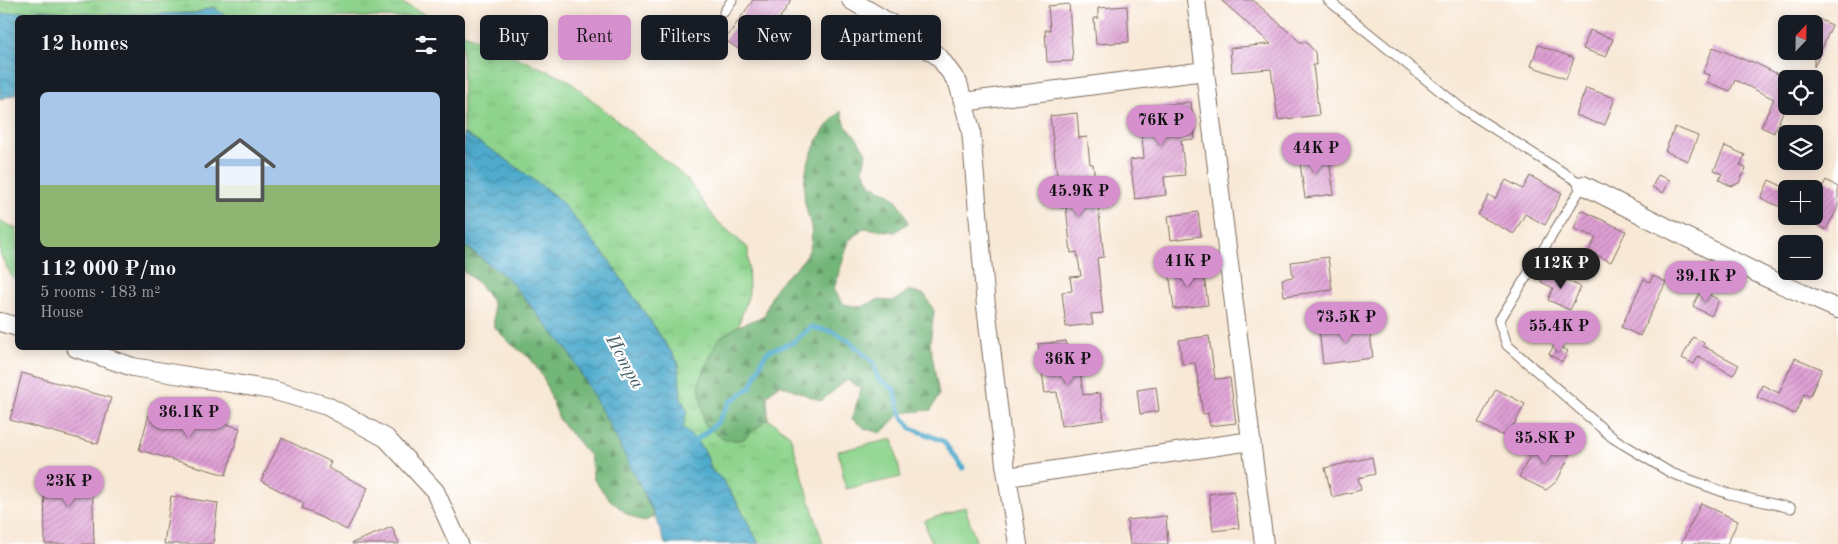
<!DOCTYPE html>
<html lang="en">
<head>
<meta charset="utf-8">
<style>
  :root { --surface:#171b24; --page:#242831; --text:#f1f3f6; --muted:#9ea1a6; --accent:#d690ce }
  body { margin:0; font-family:"Old Standard TT",serif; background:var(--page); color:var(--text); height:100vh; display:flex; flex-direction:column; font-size:19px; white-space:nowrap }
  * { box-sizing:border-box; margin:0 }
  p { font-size:16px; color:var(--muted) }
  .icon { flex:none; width:28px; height:28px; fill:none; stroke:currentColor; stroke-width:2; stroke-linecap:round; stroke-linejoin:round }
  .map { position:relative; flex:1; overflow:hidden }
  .side { position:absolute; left:15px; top:15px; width:450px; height:335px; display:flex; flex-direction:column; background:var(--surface); border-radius:8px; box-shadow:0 2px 12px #0003 }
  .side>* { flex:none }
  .banner { position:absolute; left:480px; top:15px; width:475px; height:45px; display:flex; gap:10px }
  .needle { width:32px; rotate:22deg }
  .tools { position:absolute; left:1778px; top:15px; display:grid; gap:10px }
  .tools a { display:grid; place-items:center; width:45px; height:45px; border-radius:8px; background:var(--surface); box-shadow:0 2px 12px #0003; font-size:25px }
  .price { position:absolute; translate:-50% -42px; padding:0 11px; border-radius:18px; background:var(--accent); color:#111; font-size:16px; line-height:32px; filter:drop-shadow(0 1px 2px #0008) }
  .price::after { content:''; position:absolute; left:50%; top:30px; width:15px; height:11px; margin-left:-8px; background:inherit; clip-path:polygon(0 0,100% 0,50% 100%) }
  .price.active { background:#222; color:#fff }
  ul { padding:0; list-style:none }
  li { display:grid; align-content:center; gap:10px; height:265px; padding:0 25px }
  li span { display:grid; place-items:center; height:155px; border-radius:8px; color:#555 }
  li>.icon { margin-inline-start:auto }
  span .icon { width:90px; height:90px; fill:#fffc; stroke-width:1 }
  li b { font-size:21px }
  h2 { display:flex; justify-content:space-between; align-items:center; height:60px; padding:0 25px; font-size:21px }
  .tag { padding:0 18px; border-radius:8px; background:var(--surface); box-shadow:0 2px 12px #0003; font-size:18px; line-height:45px }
  .tag.active { background:var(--accent); color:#111 }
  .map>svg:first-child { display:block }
</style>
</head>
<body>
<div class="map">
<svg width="1838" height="544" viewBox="0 0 1838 544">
  <defs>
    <pattern id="grass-tufts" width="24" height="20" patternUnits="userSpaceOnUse" patternTransform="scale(1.25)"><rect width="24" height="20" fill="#8ed48d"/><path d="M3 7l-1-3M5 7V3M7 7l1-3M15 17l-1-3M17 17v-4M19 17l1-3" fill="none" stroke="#7bb679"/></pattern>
    <pattern id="forest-firs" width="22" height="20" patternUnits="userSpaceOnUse" patternTransform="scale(1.25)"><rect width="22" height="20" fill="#72b678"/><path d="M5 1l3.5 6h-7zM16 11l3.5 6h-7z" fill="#5f9462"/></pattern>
    <pattern id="water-waves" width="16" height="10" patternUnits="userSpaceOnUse" patternTransform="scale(1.25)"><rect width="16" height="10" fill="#4fabcd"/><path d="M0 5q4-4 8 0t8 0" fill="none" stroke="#438ba6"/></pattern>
    <pattern id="building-hatch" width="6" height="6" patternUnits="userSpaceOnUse" patternTransform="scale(1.25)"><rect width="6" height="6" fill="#df9fd5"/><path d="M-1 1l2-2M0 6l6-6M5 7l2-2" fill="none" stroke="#b682ac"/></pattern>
  </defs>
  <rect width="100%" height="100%" fill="#fff"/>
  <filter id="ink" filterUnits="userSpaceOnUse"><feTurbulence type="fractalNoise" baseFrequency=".02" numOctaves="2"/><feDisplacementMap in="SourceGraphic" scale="10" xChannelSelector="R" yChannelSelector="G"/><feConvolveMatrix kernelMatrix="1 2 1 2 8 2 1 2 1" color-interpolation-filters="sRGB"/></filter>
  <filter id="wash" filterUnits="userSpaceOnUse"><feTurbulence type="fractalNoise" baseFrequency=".0096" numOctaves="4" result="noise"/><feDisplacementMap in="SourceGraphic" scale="20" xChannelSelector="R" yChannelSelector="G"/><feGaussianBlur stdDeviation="1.12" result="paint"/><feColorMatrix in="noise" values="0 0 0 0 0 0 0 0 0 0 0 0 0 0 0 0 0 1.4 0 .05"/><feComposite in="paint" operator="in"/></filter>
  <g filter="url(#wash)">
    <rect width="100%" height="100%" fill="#f8e8d6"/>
    <!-- grass -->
    <path fill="url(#grass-tufts)" stroke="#647f56" d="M0 0H396L431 17 227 18 213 7 195 13 98 15 42 10 0 14Z
      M462 33 568 80 686 178 716 220 748 248 749 294 738 326 718 339 742 440 768 419 790 435 823 544H759L738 504 722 479 712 471 705 451 683 427 687 411 681 398 678 362 608 259 558 198 500 155 463 133Z"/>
    <!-- forest -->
    <path fill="url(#forest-firs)" stroke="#56704b" d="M841 111 846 126 857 138 866 153 863 170 871 185C895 195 899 199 908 223L895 232 863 228 849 241 834 289 843 304 861 307 877 300 894 301 909 290 925 295 934 311 930 343 939 395 931 410 900 413 881 433 866 429 852 419 861 388 847 380 821 401 779 384 767 396 768 419 742 440H724L704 424 699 383 718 339 738 326 764 316C768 307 771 293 778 285 788 272 804 265 810 248 815 231 808 219 805 203 800 169 816 133 841 111Z
      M462 244 508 279 568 351 608 422 655 516 643 522 627 514 609 499 594 480 590 456 560 421 543 377 530 358 511 344 494 327 493 303 479 284 463 271Z"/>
    <!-- park -->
    <path fill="#8ed48d" stroke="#647f56" d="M0 221 17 229V282L12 277 0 254Z
      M893 439 901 477 846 489 838 451Z
      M965 507 977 544H932L924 521Z"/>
    <!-- water -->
    <path fill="url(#water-waves)" stroke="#456a76" d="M213 7 227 17 18 18 17 94 0 99V14L42 10 98 15 195 13Z
      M463 133 500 155 558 198 608 259 678 362 681 398 687 411 683 427 705 451 712 471 722 479 738 504 759 544H665L655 516 608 422 568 351 508 279 463 244Z"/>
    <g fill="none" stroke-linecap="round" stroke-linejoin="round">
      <!-- stream -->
      <path stroke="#4fabcd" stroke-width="5" d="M693 447 695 441 717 423 730 402 751 387 763 358 768 351 792 343 811 327 833 332 848 340 874 363 878 379 894 389 900 413 911 428 943 441 963 468"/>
    </g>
    <g id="blocks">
      <!-- building -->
      <path fill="url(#building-hatch)" d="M753 0H792L752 58 725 40Z
        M1221 0H1253L1300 42H1306L1315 52 1316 65H1313L1319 115 1278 120 1271 69 1232 72 1230 48 1271 44Z
        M1069 4 1073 61 1047 62 1045 30H1050L1048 6Z
        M1127 6 1129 42 1096 44 1094 18H1098V8Z
        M1814 17 1832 25 1814 67Z
        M1590 30 1613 39 1606 57 1583 49Z
        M1538 45 1574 58 1566 79 1531 66Z
        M1713 47 1750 62 1751 61 1784 77 1786 73V105L1774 133 1761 127 1774 99 1735 80 1730 91 1707 82 1710 75 1703 73Z
        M1586 88 1615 98 1605 125 1600 123 1599 124 1576 115Z
        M1191 102 1195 139 1181 140 1185 175 1164 177 1166 195 1135 199 1130 160 1144 158 1139 108Z
        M1077 113 1079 138 1087 137 1090 164H1093L1104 257 1097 258 1103 313 1091 314 1093 324 1066 327 1062 292 1072 291 1070 277 1081 276 1077 252 1071 253 1066 207 1061 208 1050 116Z
        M1675 127 1698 136 1688 161 1665 151Z
        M1725 146 1745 155 1740 165 1746 168 1739 183 1731 186 1719 180 1722 174 1714 170Z
        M1328 153 1334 194 1305 198 1299 156Z
        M1658 175 1670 180 1663 193 1652 187Z
        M1530 176 1562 193 1545 225 1525 214 1514 234 1478 215 1489 195 1495 199 1506 180 1523 189Z
        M1769 180 1788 189H1786V194L1780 207 1761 198Z
        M1826 180 1838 187V207L1826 230 1814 223V203Z
        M1581 210 1626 231 1611 262 1589 251 1596 237 1574 229Z
        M1198 212 1201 236 1171 240 1168 216Z
        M1328 257 1332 290 1284 296 1282 279 1293 277 1291 262Z
        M1203 268 1208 305 1174 309 1169 272Z
        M1546 271 1581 287 1570 310 1548 300 1553 288 1541 282Z
        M1653 276 1666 282 1640 336 1621 327 1644 279 1650 282Z
        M1701 290 1719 300 1711 316 1693 306Z
        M1369 323 1373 358 1323 364 1319 329Z
        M1209 336 1215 379 1230 378 1236 423 1210 426 1208 413 1203 414 1195 363 1182 364 1179 340Z
        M1693 337 1704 343 1703 346 1739 365 1733 375 1698 356 1694 364 1682 358Z
        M1066 341 1070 365 1079 364 1083 395 1100 393 1104 420 1061 426 1057 392 1045 393 1038 344Z
        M1555 344 1568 351 1562 362 1549 354Z
        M1795 358 1822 369 1810 396 1804 394 1795 414 1757 397 1762 385 1779 393Z
        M22 373 111 398 98 444 10 420Z
        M1156 387 1159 411 1140 414 1137 390Z
        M1496 389 1525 404 1507 438 1478 423Z
        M152 403 240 428 226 475 139 450Z
        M282 438 331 462 328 468 368 488 347 530 302 508 304 503 261 481Z
        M1539 439 1570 455 1557 481 1546 490 1519 477Z
        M1372 457 1375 474 1358 478 1361 490 1332 497 1325 468Z
        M92 472 94 544H45L44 473Z
        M1234 491 1239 528 1213 531 1209 494Z
        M171 496 218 503 213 544H164Z
        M1701 503 1738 521 1727 544H1681Z
        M1166 516 1168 544H1130L1127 520Z
        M392 527 399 544H352V543Z"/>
    </g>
  </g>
  <g filter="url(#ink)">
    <use href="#blocks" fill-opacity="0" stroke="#7d6c5e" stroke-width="1"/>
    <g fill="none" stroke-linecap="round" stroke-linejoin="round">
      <defs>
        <path id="lane" d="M1328 0 1461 108 1583 185 1499 321 1507 345 1613 438 1671 473 1729 494 1791 508
          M724 12 732 0"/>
        <path id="street" d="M851 0 903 31 939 57 958 83 971 130 986 306 1005 464 1018 544
          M1196 0 1264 544
          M963 102 1205 71
          M1583 185 1765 277 1838 309
          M0 322 18 327
          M76 348 133 367 272 390 327 406 386 438 435 491 459 544
          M1007 477 1251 441"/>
      </defs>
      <!-- lane casing -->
      <use href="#lane" stroke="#7d6c5e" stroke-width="11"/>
      <!-- street casing -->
      <use href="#street" stroke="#7d6c5e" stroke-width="20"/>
      <!-- lane -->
      <use href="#lane" stroke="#fff" stroke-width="9"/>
      <!-- street -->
      <use href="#street" stroke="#fff" stroke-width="18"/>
    </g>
  </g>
  <g text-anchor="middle" stroke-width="4.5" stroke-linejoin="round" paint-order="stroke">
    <!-- water labels -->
    <g font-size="19" font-style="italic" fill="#435e64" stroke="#fff">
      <text transform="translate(626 361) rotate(61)" y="7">Истра</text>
    </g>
  </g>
</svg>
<div class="tools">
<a><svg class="needle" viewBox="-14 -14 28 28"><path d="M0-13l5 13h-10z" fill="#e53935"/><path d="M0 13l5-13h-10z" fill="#9ea1a6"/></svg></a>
<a><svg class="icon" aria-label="locate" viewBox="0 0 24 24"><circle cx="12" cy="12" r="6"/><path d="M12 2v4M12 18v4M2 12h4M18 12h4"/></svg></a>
<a><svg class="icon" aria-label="layers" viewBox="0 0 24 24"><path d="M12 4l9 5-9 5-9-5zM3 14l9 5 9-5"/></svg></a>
<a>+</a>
<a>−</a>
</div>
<b class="price" style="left:1161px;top:147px">76K ₽</b>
<b class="price" style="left:1316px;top:175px">44K ₽</b>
<b class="price" style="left:1079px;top:218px">45.9K ₽</b>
<b class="price" style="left:1188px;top:288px">41K ₽</b>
<b class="price active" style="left:1561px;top:290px">112K ₽</b>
<b class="price" style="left:1706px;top:303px">39.1K ₽</b>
<b class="price" style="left:1346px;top:344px">73.5K ₽</b>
<b class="price" style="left:1559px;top:353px">55.4K ₽</b>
<b class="price" style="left:1068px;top:386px">36K ₽</b>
<b class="price" style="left:189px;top:439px">36.1K ₽</b>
<b class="price" style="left:1545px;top:465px">35.8K ₽</b>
<b class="price" style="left:69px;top:508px">23K ₽</b>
<div class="banner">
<a class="tag">Buy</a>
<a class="tag active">Rent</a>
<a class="tag">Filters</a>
<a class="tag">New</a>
<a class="tag">Apartment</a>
</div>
<section class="side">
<h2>12 homes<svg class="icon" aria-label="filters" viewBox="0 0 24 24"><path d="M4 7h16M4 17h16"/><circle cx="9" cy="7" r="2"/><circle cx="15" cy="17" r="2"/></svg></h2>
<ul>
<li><span style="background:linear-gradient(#a9c7e8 60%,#8fb573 0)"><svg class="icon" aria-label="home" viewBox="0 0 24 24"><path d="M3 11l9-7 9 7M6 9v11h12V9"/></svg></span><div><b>112 000 ₽/mo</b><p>5 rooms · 183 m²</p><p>House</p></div></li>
</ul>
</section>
</div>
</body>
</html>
